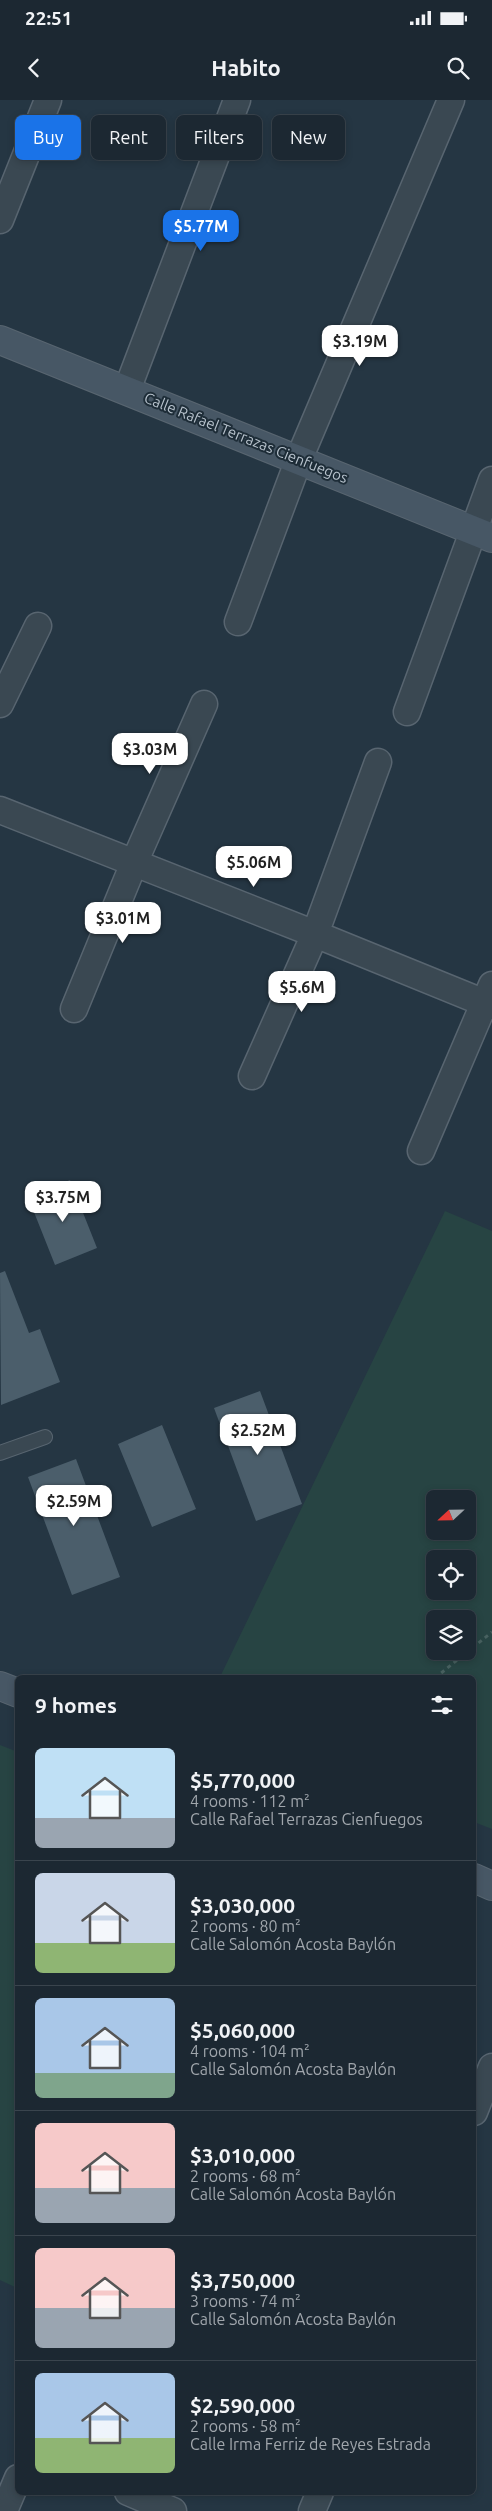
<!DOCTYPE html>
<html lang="en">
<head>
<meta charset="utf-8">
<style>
  :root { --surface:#1c2832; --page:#29343e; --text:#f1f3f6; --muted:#a0a6ac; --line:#3a444d; --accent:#1a73e8 }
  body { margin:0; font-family:Ubuntu,sans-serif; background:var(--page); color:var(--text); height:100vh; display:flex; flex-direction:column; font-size:19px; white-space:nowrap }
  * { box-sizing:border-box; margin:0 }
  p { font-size:16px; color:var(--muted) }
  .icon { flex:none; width:28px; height:28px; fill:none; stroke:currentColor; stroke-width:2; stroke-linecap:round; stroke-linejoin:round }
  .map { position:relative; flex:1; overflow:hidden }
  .sheet { position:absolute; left:15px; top:1575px; width:461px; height:820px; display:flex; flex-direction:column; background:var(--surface); border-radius:8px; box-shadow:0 2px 8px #0003,0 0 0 1px var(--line) }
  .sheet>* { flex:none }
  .guide { position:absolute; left:15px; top:15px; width:462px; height:45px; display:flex; gap:10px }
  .needle { width:32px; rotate:248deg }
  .fabs { position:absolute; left:426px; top:1390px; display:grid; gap:10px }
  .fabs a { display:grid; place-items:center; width:50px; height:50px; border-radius:8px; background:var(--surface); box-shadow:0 2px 8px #0003,0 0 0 1px var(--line); font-size:25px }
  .price { position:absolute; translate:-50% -42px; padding:0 11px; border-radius:10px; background:#fff; color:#222; font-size:16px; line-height:32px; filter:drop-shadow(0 1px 2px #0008) }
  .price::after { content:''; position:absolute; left:50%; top:30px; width:15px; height:11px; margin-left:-8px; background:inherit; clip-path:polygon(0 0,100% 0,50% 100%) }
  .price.on { background:var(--accent); color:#fff }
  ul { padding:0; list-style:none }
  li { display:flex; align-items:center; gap:15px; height:125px; padding:0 20px }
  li+li { border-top:1px solid var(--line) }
  li span { display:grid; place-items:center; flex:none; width:140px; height:100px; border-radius:8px; color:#555 }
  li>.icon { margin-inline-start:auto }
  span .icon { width:60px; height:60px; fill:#fffc; stroke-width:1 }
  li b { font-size:21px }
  h2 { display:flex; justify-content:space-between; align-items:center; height:60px; padding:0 20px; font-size:21px }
  .tag { padding:0 18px; border-radius:8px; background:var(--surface); box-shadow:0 2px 8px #0003,0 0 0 1px var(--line); font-size:18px; line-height:45px }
  .tag.on { background:var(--accent); color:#fff }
  .status { display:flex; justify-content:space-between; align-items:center; height:35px; padding:0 25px; background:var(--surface); direction:ltr }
  .status svg { height:14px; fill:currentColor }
  header { display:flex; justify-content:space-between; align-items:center; height:65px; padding:0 20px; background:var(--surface); font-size:22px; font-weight:700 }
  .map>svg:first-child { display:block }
</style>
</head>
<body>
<div class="status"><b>22:51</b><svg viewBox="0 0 49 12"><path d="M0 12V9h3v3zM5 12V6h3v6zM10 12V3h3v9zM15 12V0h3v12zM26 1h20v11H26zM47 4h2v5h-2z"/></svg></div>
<header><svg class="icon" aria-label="back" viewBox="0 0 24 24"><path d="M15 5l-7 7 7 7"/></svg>Habito<svg class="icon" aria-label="search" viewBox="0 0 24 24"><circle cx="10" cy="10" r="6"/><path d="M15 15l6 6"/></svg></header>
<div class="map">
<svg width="492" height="2411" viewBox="0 0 492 2411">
  <rect width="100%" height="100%" fill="#253643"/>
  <!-- green -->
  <path fill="#274443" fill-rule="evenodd" d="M445 1111 492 1131V1729L474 1722V1578L220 1577ZM435 1399H468V1431H435ZM435 1459H468V1491H435ZM435 1519H468V1551H435Z
    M0 1645 18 1652 17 2188 0 2180Z"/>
  <!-- building -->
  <path fill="#4b5e6b" d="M70 1080 97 1148 55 1165 28 1097Z
    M5 1171 29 1233 40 1229 60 1282 1 1305 0 1173Z
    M260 1291 302 1404 256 1421 214 1308Z
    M162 1325 196 1409 152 1427 118 1344Z
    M76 1359 120 1477 72 1495 28 1377Z"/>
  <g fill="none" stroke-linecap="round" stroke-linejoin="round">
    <defs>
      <path id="lane" d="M0 1353 45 1337"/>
      <path id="street" d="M0 120 48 0
        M127 290 237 0
        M238 522 299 359 451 0
        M0 604 38 526
        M407 612 492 380
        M0 710 315 834 492 906
        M74 909 134 763 204 604
        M252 976 315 834 378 662
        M421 1051 492 885
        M474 2012 492 1967
        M128 2392 173 2411
        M4 2411 18 2378
        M312 2411 320 2392"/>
      <path id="secondary" d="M0 240 492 438
        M0 1586 18 1593
        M474 1778 492 1786"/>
    </defs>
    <!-- lane casing -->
    <use href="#lane" stroke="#586570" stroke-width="16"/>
    <!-- street casing -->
    <use href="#street" stroke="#586570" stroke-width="29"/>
    <!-- secondary casing -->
    <use href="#secondary" stroke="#586570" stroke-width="30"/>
    <!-- path -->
    <path stroke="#486160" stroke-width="3" stroke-dasharray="4 4" stroke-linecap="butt" d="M435 1578 492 1532"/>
    <!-- lane -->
    <use href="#lane" stroke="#3a4852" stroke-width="14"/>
    <!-- street -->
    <use href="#street" stroke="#3a4852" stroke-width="26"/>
    <!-- secondary -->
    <use href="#secondary" stroke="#475765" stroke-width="28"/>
  </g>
  <g text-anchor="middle" stroke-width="4" stroke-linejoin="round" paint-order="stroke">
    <!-- street labels -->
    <g font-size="15" fill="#b7c2cc" stroke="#1e2d38">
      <text transform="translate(246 338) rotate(22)" y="5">Calle Rafael Terrazas Cienfuegos</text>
    </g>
  </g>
</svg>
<div class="fabs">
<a><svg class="needle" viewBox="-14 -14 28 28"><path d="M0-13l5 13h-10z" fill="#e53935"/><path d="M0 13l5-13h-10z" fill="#a0a6ac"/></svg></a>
<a><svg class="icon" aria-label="locate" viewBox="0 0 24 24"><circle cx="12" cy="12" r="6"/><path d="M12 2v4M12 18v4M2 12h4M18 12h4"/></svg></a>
<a><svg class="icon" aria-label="layers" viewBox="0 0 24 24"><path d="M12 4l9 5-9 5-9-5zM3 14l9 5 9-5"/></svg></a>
</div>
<b class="price on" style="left:201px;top:152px">$5.77M</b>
<b class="price" style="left:360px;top:267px">$3.19M</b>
<b class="price" style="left:150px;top:675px">$3.03M</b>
<b class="price" style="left:254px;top:788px">$5.06M</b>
<b class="price" style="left:123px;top:844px">$3.01M</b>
<b class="price" style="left:302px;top:913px">$5.6M</b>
<b class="price" style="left:63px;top:1123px">$3.75M</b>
<b class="price" style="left:258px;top:1356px">$2.52M</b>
<b class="price" style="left:74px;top:1427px">$2.59M</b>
<div class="guide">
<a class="tag on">Buy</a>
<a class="tag">Rent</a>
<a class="tag">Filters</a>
<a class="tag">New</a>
</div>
<section class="sheet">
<h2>9 homes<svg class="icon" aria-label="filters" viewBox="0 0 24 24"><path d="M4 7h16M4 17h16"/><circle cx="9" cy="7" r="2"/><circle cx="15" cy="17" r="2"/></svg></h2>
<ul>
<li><span style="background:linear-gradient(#bfe0f5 70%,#9aa5b1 0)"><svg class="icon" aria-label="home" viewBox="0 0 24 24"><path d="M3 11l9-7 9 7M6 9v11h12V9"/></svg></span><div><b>$5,770,000</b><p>4 rooms · 112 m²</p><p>Calle Rafael Terrazas Cienfuegos</p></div></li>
<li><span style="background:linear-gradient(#c9d6e8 70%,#8fb573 0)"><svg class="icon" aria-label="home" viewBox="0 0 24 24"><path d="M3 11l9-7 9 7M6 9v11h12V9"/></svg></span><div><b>$3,030,000</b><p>2 rooms · 80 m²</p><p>Calle Salomón Acosta Baylón</p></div></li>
<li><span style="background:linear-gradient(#a9c7e8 75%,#7fa58c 0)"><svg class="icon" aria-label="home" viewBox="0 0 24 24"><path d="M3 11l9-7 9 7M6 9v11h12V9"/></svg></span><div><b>$5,060,000</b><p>4 rooms · 104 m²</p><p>Calle Salomón Acosta Baylón</p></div></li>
<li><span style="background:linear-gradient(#f6c9c9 65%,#9aa5b1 0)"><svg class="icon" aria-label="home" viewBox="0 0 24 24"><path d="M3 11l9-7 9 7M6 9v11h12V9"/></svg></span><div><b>$3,010,000</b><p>2 rooms · 68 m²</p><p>Calle Salomón Acosta Baylón</p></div></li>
<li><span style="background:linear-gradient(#f6c9c9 60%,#9aa5b1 0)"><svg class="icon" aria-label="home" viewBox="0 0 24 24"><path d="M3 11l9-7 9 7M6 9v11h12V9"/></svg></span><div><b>$3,750,000</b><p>3 rooms · 74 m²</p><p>Calle Salomón Acosta Baylón</p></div></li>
<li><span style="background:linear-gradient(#a9c7e8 65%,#8fb573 0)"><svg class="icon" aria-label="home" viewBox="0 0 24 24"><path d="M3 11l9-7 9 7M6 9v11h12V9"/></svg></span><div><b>$2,590,000</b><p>2 rooms · 58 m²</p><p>Calle Irma Ferriz de Reyes Estrada</p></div></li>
</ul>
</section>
</div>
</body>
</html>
